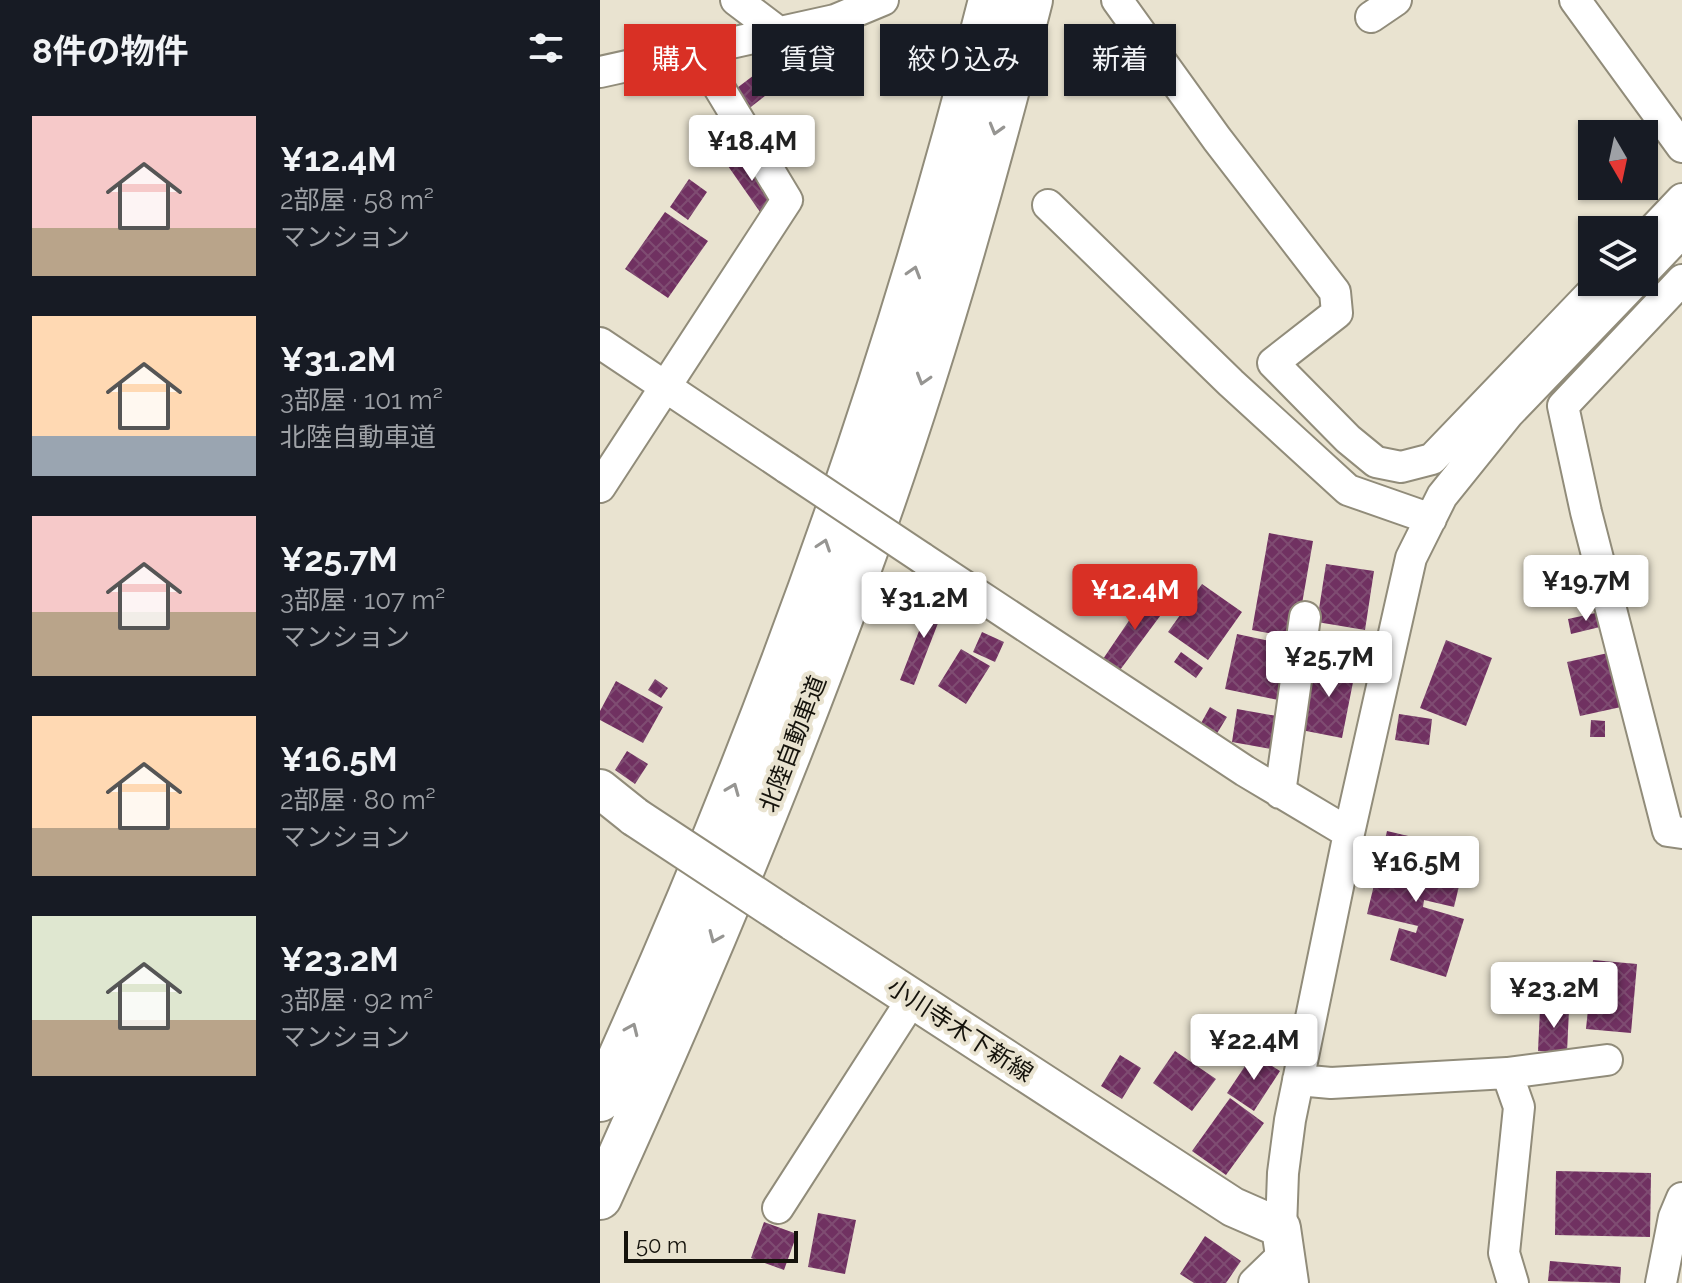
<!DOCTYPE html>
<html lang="ja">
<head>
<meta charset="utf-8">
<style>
  :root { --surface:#171b24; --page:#20242c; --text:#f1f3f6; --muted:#9ea1a6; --accent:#d93025 }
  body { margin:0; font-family:Raleway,"Noto Sans JP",sans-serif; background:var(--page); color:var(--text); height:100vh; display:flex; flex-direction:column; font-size:30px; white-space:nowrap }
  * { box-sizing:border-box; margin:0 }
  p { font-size:26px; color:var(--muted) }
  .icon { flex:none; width:44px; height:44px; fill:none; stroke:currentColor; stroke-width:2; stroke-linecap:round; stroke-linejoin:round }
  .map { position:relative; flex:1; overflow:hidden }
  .drawer { display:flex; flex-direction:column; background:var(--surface); width:600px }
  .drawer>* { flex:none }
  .hud { position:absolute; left:24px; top:24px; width:760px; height:72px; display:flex; gap:16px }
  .needle { width:52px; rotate:171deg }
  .fabs { position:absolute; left:978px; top:120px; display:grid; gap:16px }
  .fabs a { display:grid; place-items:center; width:80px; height:80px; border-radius:0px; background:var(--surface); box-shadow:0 2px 6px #0004; font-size:40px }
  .scale { position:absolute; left:24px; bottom:20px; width:174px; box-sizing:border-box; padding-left:8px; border:4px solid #15130c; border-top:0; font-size:22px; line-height:28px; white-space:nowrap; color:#15130c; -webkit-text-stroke:6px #e9e3d0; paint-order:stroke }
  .price { position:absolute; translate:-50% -68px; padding:0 18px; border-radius:8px; background:#fff; color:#222; font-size:26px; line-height:52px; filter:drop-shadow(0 2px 4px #0008) }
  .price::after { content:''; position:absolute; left:50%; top:48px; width:24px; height:18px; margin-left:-12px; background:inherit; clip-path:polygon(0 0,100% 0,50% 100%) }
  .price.active { background:var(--accent); color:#fff }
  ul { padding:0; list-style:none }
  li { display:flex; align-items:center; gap:24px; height:200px; padding:0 32px }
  li span { display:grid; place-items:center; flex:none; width:224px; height:160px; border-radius:0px; color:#555 }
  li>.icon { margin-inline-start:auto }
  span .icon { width:96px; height:96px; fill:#fffc; stroke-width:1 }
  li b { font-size:34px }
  h2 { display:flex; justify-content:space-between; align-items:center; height:96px; padding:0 32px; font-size:34px }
  .tag { padding:0 28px; border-radius:0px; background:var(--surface); box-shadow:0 2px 6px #0004; font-size:28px; line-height:72px }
  .tag.active { background:var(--accent); color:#fff }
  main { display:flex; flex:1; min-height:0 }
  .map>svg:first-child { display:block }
</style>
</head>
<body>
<main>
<section class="drawer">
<h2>8件の物件<svg class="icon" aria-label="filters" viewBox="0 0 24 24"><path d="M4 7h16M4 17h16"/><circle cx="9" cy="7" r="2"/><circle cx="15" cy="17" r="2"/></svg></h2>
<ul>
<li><span style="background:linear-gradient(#f6c9c9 70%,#b9a48a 0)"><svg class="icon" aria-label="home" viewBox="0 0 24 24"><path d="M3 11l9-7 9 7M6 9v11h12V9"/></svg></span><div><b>¥12.4M</b><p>2部屋 · 58 m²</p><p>マンション</p></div></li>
<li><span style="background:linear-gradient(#ffd9b3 75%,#9aa5b1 0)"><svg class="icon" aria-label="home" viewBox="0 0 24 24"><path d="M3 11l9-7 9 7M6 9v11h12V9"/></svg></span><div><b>¥31.2M</b><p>3部屋 · 101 m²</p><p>北陸自動車道</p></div></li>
<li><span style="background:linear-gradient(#f6c9c9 60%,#b9a48a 0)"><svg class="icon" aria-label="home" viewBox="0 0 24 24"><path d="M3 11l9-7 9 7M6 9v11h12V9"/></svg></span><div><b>¥25.7M</b><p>3部屋 · 107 m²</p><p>マンション</p></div></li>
<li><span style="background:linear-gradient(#ffd9b3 70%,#b9a48a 0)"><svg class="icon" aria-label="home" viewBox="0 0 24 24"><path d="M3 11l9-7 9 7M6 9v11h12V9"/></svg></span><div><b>¥16.5M</b><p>2部屋 · 80 m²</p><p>マンション</p></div></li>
<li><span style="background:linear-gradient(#dfe7d0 65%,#b9a48a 0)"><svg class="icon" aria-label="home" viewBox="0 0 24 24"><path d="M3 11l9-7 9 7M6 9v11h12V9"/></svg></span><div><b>¥23.2M</b><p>3部屋 · 92 m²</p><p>マンション</p></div></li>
</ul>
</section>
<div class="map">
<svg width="1082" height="1283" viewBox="0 0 1082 1283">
  <defs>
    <pattern id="building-cross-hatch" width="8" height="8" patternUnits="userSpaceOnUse" patternTransform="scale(2)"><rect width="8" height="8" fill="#703161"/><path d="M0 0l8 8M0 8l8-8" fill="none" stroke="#7f4c72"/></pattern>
  </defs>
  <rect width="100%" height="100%" fill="#e9e3d0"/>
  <!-- building -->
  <path fill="url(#building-cross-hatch)" d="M178 57 192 75 147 110 133 91Z
    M145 154 177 201 160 212 128 166Z
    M89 179 107 192 88 220 70 207Z
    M65 212 108 241 68 298 25 269Z
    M669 533 713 541 696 638 652 630Z
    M726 564 774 571 765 630 717 622Z
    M602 584 642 612 608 660 568 632Z
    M547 594 566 608 520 670 503 659Z
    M333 595 347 600 314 685 300 680Z
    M1000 612 1004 626 971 634 968 619Z
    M382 632 404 642 395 662 373 652Z
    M637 634 689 645 678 700 625 689Z
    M846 640 892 658 866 726 820 708Z
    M361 649 390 666 366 704 338 686Z
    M581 652 603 668 596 678 574 662Z
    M1008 653 1021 707 980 716 967 662Z
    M715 660 756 667 742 738 701 730Z
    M55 679 68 688 61 698 48 690Z
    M16 681 63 707 43 743 0 720V711Z
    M610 707 627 717 616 735 600 725Z
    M637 709 677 716 671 749 632 742Z
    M799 714 832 719 829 745 795 740Z
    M991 720 1005 721V737H990Z
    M27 751 48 764 35 784 15 770Z
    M787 831 838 843 830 879 859 886 854 907 824 900 823 907 864 919 846 977 790 960 799 928 816 933 818 926 767 914Z
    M993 960 1037 964 1031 1033 986 1029Z
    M940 1009 969 1010 967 1052 938 1051Z
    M575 1051 616 1079 592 1111 553 1083Z
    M653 1054 680 1071 654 1111 627 1093Z
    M520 1055 541 1068 522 1099 501 1086Z
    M630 1098 664 1123 626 1175 592 1151Z
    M956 1171 1051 1173 1050 1237 955 1235Z
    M218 1213 256 1220 245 1274 208 1267Z
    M164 1222 197 1234 184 1270 151 1258Z
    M605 1236 641 1261 626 1283H594L580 1274Z
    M950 1261 1021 1267 1020 1283 948 1281Z"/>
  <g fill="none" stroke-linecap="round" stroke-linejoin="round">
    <defs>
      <path id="minor" d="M136 0 181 34
        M517 0 617 139 735 292 737 313 673 363 748 439 776 462 801 467 832 459 1002 282
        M975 0 1082 147
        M771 17 796 0
        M0 72 235 20 283 0
        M448 205 631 383 748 490 831 519
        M1044 239 1082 199
        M1044 272 1082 232
        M1082 280 963 406 986 512 1068 831 1082 833
        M0 343 187 468
        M0 487 187 200 97 51
        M322 558 645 771 749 833
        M680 793 705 617
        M907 1073 1007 1060
        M698 1080 731 1083 907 1073 919 1107 904 1253 913 1283
        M178 1208 313 998
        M681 1228 683 1173 690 1120 749 833 811 558 842 496 908 414 1035 282
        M654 1283 685 1253
        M1061 1283 1074 1217 1082 1198"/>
      <path id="major" d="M0 789 35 817
        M193 921 633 1207 681 1228 689 1283"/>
      <path id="highway" d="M0 1100C162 746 295 378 390 0
        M0 1198C93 994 180 787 257 576 326 389 382 194 431 0"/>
    </defs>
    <!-- minor casing -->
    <use href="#minor" stroke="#918c7a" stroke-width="34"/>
    <!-- major casing -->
    <use href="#major" stroke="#918c7a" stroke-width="42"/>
    <!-- highway casing -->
    <use href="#highway" stroke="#918c7a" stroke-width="46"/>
    <!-- minor -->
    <use href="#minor" stroke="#fff" stroke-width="30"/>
    <!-- major -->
    <use href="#major" stroke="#fff" stroke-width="38"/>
    <!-- highway -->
    <use href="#highway" stroke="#fff" stroke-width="42"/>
    <defs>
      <path id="minor-bridge" d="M187 468 322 558"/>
      <path id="major-bridge" d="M35 817 193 921"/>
    </defs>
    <!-- minor-bridge casing -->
    <use href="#minor-bridge" stroke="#918c7a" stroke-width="34" stroke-linecap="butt"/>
    <!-- major-bridge casing -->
    <use href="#major-bridge" stroke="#918c7a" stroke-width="42" stroke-linecap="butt"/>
    <!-- minor-bridge -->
    <use href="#minor-bridge" stroke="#fff" stroke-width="30"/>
    <!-- major-bridge -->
    <use href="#major-bridge" stroke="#fff" stroke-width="38"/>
  </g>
  <!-- one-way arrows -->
  <defs><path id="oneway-chevron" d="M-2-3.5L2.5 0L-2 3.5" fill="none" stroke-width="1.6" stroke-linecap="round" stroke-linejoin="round" transform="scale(2)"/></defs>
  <g stroke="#969592">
    <use href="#oneway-chevron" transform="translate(396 129) rotate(106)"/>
    <use href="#oneway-chevron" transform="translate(314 272) rotate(-73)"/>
    <use href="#oneway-chevron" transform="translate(323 379) rotate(107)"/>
    <use href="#oneway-chevron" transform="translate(224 545) rotate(-71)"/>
    <use href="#oneway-chevron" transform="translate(133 789) rotate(-68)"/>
    <use href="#oneway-chevron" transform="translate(115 937) rotate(113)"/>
    <use href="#oneway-chevron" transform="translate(32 1029) rotate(-66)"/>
  </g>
  <g text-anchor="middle" stroke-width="8" stroke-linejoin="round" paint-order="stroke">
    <!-- street labels -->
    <g font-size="24" fill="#15130c" stroke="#e9e3d0">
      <text transform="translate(193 744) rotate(-69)" y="8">北陸自動車道</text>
      <text transform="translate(360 1030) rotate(33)" y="8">小川寺木下新線</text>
    </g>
  </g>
</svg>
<div class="fabs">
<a><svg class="needle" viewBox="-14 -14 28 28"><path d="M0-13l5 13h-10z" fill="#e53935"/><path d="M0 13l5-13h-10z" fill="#9ea1a6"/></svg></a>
<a><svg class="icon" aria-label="layers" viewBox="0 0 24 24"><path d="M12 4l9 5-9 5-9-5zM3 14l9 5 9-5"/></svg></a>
</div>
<div class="scale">50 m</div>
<b class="price" style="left:152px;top:183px">¥18.4M</b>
<b class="price" style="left:986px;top:623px">¥19.7M</b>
<b class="price active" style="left:535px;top:632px">¥12.4M</b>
<b class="price" style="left:324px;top:640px">¥31.2M</b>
<b class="price" style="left:729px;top:699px">¥25.7M</b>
<b class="price" style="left:816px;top:904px">¥16.5M</b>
<b class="price" style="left:954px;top:1030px">¥23.2M</b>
<b class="price" style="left:654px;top:1082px">¥22.4M</b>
<div class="hud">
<a class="tag active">購入</a>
<a class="tag">賃貸</a>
<a class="tag">絞り込み</a>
<a class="tag">新着</a>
</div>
</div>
</main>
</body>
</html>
